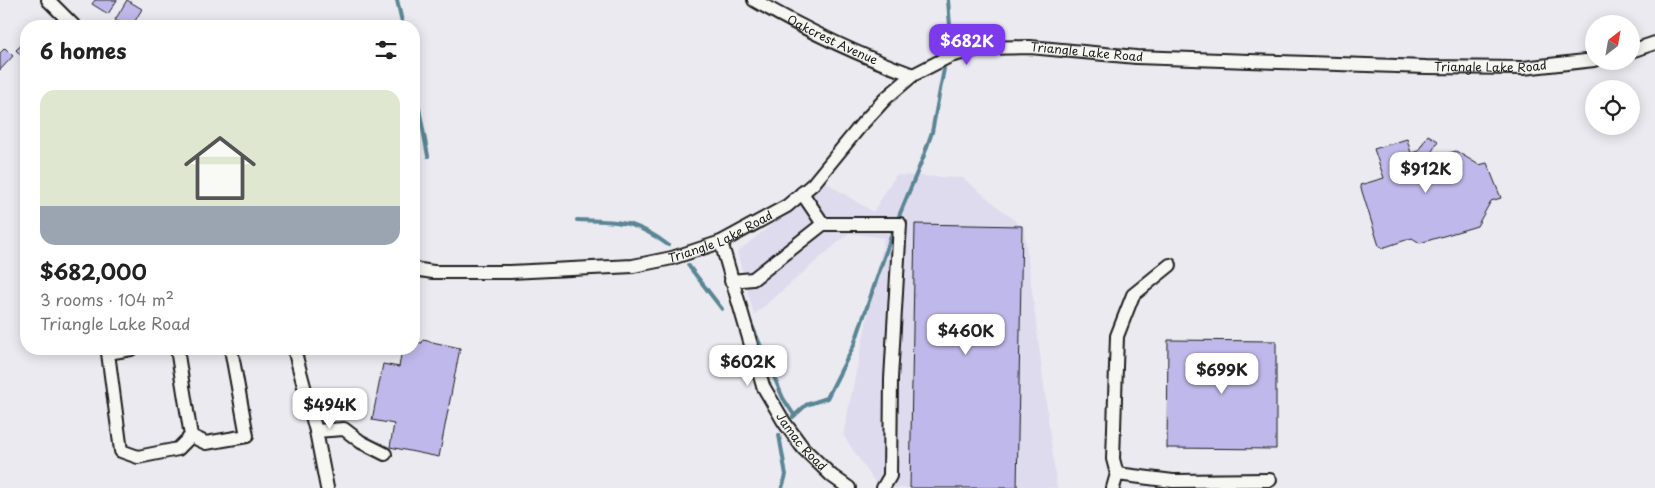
<!DOCTYPE html>
<html lang="en">
<head>
<meta charset="utf-8">
<style>
  :root { --surface:#fff; --page:#f6f6f6; --text:#222; --muted:#767676; --accent:#7c3aed }
  body { margin:0; font-family:"Playpen Sans",sans-serif; background:var(--page); color:var(--text); height:100vh; display:flex; flex-direction:column; font-size:19px; white-space:nowrap }
  * { box-sizing:border-box; margin:0 }
  p { font-size:16px; color:var(--muted) }
  .icon { flex:none; width:28px; height:28px; fill:none; stroke:currentColor; stroke-width:2; stroke-linecap:round; stroke-linejoin:round }
  .map { position:relative; flex:1; overflow:hidden }
  .details { position:absolute; left:20px; top:20px; width:400px; height:335px; display:flex; flex-direction:column; background:var(--surface); border-radius:20px; box-shadow:0 2px 12px #0003 }
  .details>* { flex:none }
  .needle { width:32px; rotate:31deg }
  .tools { position:absolute; left:1585px; top:15px; display:grid; gap:10px }
  .tools a { display:grid; place-items:center; width:55px; height:55px; border-radius:50%; background:var(--surface); box-shadow:0 2px 12px #0003; font-size:25px }
  .price { position:absolute; translate:-50% -42px; padding:0 11px; border-radius:10px; background:#fff; color:#222; font-size:16px; line-height:32px; filter:drop-shadow(0 1px 2px #0008) }
  .price::after { content:''; position:absolute; left:50%; top:30px; width:15px; height:11px; margin-left:-8px; background:inherit; clip-path:polygon(0 0,100% 0,50% 100%) }
  .price.current { background:var(--accent); color:#fff }
  ul { padding:0; list-style:none }
  li { display:grid; align-content:center; gap:10px; height:265px; padding:0 20px }
  li span { display:grid; place-items:center; height:155px; border-radius:15px; color:#555 }
  li>.icon { margin-inline-start:auto }
  span .icon { width:90px; height:90px; fill:#fffc; stroke-width:1 }
  li b { font-size:21px }
  h2 { display:flex; justify-content:space-between; align-items:center; height:60px; padding:0 20px; font-size:21px }
  .map>svg:first-child { display:block }
</style>
</head>
<body>
<div class="map">
<svg width="1655" height="488" viewBox="0 0 1655 488">
  <rect width="100%" height="100%" fill="#ebeaf0"/>
  <filter id="ink" filterUnits="userSpaceOnUse"><feTurbulence type="fractalNoise" baseFrequency=".02" numOctaves="2"/><feDisplacementMap in="SourceGraphic" scale="10" xChannelSelector="R" yChannelSelector="G"/><feConvolveMatrix kernelMatrix="1 2 1 2 8 2 1 2 1" color-interpolation-filters="sRGB"/></filter>
  <g filter="url(#ink)">
    <!-- built -->
    <path fill="#dedbee" d="M896 175 963 178 1024 228 1057 488H879L843 435 884 238 849 233 754 315 737 252 825 182 873 212Z"/>
    <g fill="none" stroke-linecap="round" stroke-linejoin="round">
      <!-- stream -->
      <path stroke="#5a8594" stroke-width="4" d="M397 0 403 26
        M948 46 950 26 948 0
        M414 82 428 156
        M577 220C618 221 635 220 668 245
        M688 265 722 309
        M750 321 783 398 794 415
        M793 417 806 405 827 398 854 345 894 228 923 158 932 132 944 69
        M779 435 786 475 782 488"/>
    </g>
    <!-- building -->
    <path fill="#bfb8ea" stroke="#1c1c1c" d="M95 0H117L108 14 92 4Z
      M127 0 142 9 132 26H125L115 20Z
      M26 41V61L16 50Z
      M5 48 13 56 0 70V53Z
      M1428 135 1438 141 1427 160 1456 151 1479 165 1487 163 1501 198 1491 201 1477 226 1420 243 1412 238 1382 248 1379 246 1360 185 1384 178 1374 149 1407 139 1411 153 1418 151Z
      M915 224 1022 226 1017 488H910Z
      M423 340 460 348 439 457 390 447 394 424 372 420 383 364 399 367 402 349H414V342L422 343Z
      M1168 340 1276 341V449L1167 448Z"/>
    <g fill="none" stroke-linecap="round" stroke-linejoin="round">
      <defs>
        <g id="minor">
          <path d="M48 0 74 26"/>
          <path id="s1" d="M754 0C804 29 858 55 913 75"/>
          <path d="M1631 51 1655 43"/>
          <path d="M823 224H900L891 379 890 476 883 488"/>
          <path id="s2" d="M721 242 763 386 784 422 803 448 832 476 849 488"/>
          <path id="s3" d="M414 269 433 272H510L633 266 672 258 721 242 787 206 813 184 862 124 886 98 913 75 950 56 982 48 1030 47 1136 57 1426 67 1523 68 1594 60"/>
          <path d="M731 281 753 279 823 224 802 193"/>
          <path d="M131 349 108 353 121 451 138 457 178 449 191 436 177 349"/>
          <path d="M294 349 316 431 327 488"/>
          <path d="M316 431 344 429 361 442 385 454"/>
          <path d="M191 436 206 443 247 436 231 349"/>
          <path d="M1117 474 1113 459 1117 336 1133 295 1170 265"/>
          <path d="M1113 488 1117 474 1173 481 1270 480"/>
        </g>
      </defs>
      <!-- minor casing -->
      <use href="#minor" stroke="#1c1c1c" stroke-width="16"/>
      <!-- minor -->
      <use href="#minor" stroke="#f6f6f2" stroke-width="12"/>
    </g>
  </g>
  <g text-anchor="middle" stroke-width="4.5" stroke-linejoin="round" paint-order="stroke">
    <!-- street labels -->
    <g font-size="12" fill="#1c1c1c" stroke="#f6f6f2">
      <text dy="4" stroke="none"><textPath href="#s1" startOffset="88">Oakcrest Avenue</textPath></text>
      <text dy="4" stroke="none"><textPath href="#s3" startOffset="748">Triangle Lake Road</textPath></text>
      <text dy="4" stroke="none"><textPath href="#s3" startOffset="1152">Triangle Lake Road</textPath></text>
      <text dy="4" stroke="none"><textPath href="#s3" startOffset="312">Triangle Lake Road</textPath></text>
      <text dy="4" stroke="none"><textPath href="#s2" startOffset="218">Jamac Road</textPath></text>
    </g>
  </g>
</svg>
<div class="tools">
<a><svg class="needle" viewBox="-14 -14 28 28"><path d="M0-13l5 13h-10z" fill="#e53935"/><path d="M0 13l5-13h-10z" fill="#767676"/></svg></a>
<a><svg class="icon" aria-label="locate" viewBox="0 0 24 24"><circle cx="12" cy="12" r="6"/><path d="M12 2v4M12 18v4M2 12h4M18 12h4"/></svg></a>
</div>
<b class="price current" style="left:967px;top:66px">$682K</b>
<b class="price" style="left:1426px;top:194px">$912K</b>
<b class="price" style="left:966px;top:356px">$460K</b>
<b class="price" style="left:748px;top:387px">$602K</b>
<b class="price" style="left:1222px;top:395px">$699K</b>
<b class="price" style="left:330px;top:430px">$494K</b>
<section class="details">
<h2>6 homes<svg class="icon" aria-label="filters" viewBox="0 0 24 24"><path d="M4 7h16M4 17h16"/><circle cx="9" cy="7" r="2"/><circle cx="15" cy="17" r="2"/></svg></h2>
<ul>
<li><span style="background:linear-gradient(#dfe7d0 75%,#9aa5b1 0)"><svg class="icon" aria-label="home" viewBox="0 0 24 24"><path d="M3 11l9-7 9 7M6 9v11h12V9"/></svg></span><div><b>$682,000</b><p>3 rooms · 104 m²</p><p>Triangle Lake Road</p></div></li>
</ul>
</section>
</div>
</body>
</html>
